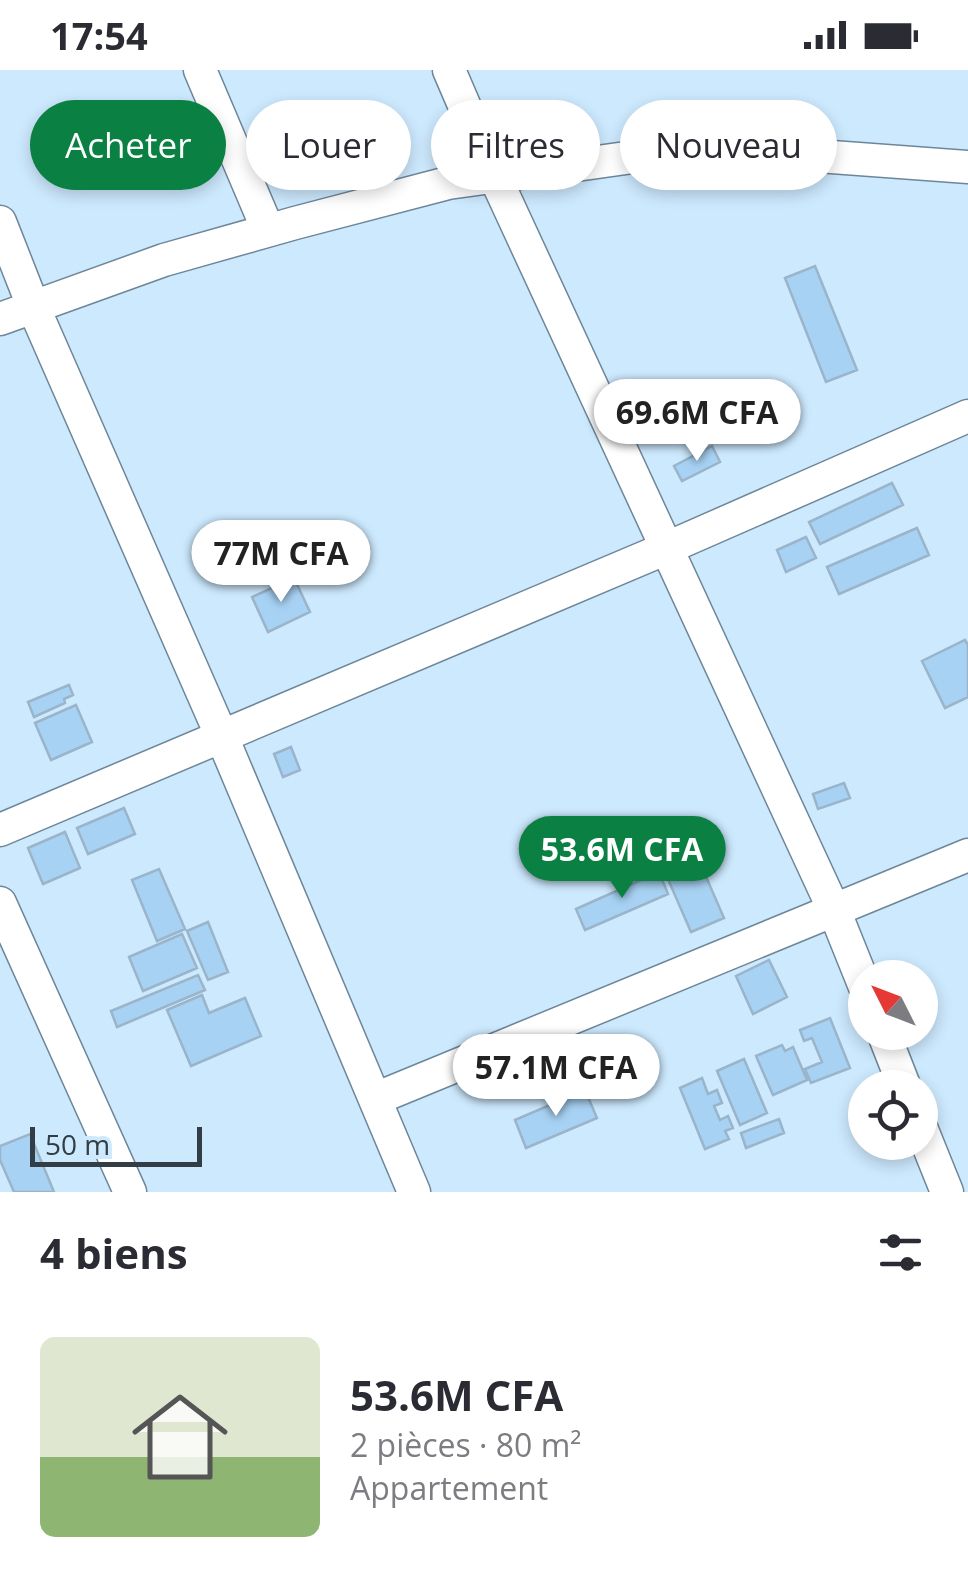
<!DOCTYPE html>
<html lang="fr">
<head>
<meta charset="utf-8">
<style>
  :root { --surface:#fff; --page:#f7f7f7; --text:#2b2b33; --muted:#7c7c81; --line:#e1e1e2; --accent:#0b8043 }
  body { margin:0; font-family:"Open Sans",sans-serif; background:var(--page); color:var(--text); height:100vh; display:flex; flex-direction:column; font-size:38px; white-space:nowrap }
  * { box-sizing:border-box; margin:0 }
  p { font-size:32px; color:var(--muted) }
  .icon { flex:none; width:55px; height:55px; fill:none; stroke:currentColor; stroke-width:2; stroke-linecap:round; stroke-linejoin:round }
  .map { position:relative; height:1122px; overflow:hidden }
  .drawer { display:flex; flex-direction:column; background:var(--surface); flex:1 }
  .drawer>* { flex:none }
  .hud { position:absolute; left:30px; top:30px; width:910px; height:90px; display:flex; gap:20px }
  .needle { width:65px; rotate:312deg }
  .fabs { position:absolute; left:848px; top:890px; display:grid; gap:20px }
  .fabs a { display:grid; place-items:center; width:90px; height:90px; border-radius:50%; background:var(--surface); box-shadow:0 5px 15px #0003; font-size:50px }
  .scale { position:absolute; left:30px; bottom:25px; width:172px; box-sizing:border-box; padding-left:10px; border:5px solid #323d45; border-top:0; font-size:28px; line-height:35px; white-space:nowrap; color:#323d45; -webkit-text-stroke:8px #cde9fe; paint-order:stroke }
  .price { position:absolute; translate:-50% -85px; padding:0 22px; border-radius:35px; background:#fff; color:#222; font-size:32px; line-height:65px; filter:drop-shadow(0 2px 5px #0008) }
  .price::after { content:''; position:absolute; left:50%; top:60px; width:30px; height:22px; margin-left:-15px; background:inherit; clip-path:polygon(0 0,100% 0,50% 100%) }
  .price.on { background:var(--accent); color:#fff }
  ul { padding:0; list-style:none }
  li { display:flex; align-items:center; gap:30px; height:250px; padding:0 40px }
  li+li { border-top:2px solid var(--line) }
  li span { display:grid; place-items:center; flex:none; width:280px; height:200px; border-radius:15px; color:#555 }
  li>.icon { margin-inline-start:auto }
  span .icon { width:120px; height:120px; fill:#fffc; stroke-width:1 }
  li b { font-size:42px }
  h2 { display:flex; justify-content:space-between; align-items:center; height:120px; padding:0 40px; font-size:42px }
  .pill { padding:0 35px; border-radius:45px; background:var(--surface); box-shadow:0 5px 15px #0003; font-size:35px; line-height:90px }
  .pill.on { background:var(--accent); color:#fff }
  .status { display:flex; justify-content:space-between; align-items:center; height:70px; padding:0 50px; background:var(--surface); direction:ltr }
  .status svg { height:28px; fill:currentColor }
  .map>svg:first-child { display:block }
</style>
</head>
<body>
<div class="status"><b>17:54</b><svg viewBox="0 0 49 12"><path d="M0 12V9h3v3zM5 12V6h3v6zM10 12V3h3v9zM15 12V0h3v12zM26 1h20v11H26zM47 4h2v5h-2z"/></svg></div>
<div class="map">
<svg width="968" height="1122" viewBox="0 0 968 1122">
  <rect width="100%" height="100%" fill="#cde9fe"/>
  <!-- building -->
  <path fill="#a8d2f4" stroke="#9ab4c9" stroke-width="2.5" d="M815 196 857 300 826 312 785 208Z
    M712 376 720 392 682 411 674 396Z
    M892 413 903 435 820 474 809 452Z
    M917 458 929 485 839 524 827 497Z
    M806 467 816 488 786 502 777 480Z
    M294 508 310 542 268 562 252 527Z
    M965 570 968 575V627L945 638 922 591Z
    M69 615 73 625 64 629 65 633 34 647 28 632Z
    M76 635 92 672 51 690 35 653Z
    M291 677 300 700 283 707 274 684Z
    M844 713 850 728 818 739 813 724Z
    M124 738 135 764 88 784 77 758Z
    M65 762 80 798 43 814 28 778Z
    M697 786 724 848 691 862 664 800Z
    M159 799 185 859 157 871 132 810Z
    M659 802 668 824 585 860 576 839Z
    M208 852 228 902 208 910 187 861Z
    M182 864 197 898 143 921 129 887Z
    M769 890 787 927 753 944 736 906Z
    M198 905 205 920 117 957 111 941Z
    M202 925 209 943 245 928 261 966 191 996 167 940Z
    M830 948 850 998 811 1013 805 999 822 992 812 968 804 971 800 960Z
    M782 975 785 981 793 977 807 1010 773 1025 756 986Z
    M744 989 767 1043 740 1055 717 1001Z
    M702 1008 708 1024 717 1020 722 1033 714 1036 720 1050 728 1046 733 1058 725 1061 729 1069 705 1079 680 1018Z
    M585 1020 597 1048 526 1078 515 1050Z
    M779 1049 784 1063 746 1078 741 1063Z
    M30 1064 54 1122H14L0 1090V1076Z"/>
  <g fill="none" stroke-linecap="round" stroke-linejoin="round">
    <defs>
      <path id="minor" d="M200 0 268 160
        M449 0 495 107 834 840 865 917
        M0 152 33 236 222 667 414 1122
        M0 249 164 190 295 153 448 113 640 86H818L968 97
        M0 760 667 478 968 346
        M0 833 130 1122
        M883 962 905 1018
        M375 1029 968 785
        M920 1055 947 1122"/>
    </defs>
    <!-- minor casing -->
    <use href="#minor" stroke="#6d8699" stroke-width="35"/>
    <!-- minor -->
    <use href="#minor" stroke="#fff" stroke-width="32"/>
  </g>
</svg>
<div class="fabs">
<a><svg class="needle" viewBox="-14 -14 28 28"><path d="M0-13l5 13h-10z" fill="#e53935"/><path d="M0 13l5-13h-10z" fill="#7c7c81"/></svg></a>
<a><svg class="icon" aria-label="locate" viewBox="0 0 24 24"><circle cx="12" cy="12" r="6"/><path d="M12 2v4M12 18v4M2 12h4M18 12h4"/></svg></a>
</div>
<div class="scale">50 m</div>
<b class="price" style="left:697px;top:394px">69.6M CFA</b>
<b class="price" style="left:281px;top:535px">77M CFA</b>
<b class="price on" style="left:622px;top:831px">53.6M CFA</b>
<b class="price" style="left:556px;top:1049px">57.1M CFA</b>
<div class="hud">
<a class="pill on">Acheter</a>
<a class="pill">Louer</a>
<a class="pill">Filtres</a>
<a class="pill">Nouveau</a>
</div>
</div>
<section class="drawer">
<h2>4 biens<svg class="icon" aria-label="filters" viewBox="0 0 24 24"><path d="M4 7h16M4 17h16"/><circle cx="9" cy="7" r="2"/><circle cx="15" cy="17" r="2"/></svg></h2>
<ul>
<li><span style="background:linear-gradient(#dfe7d0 60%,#8fb573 0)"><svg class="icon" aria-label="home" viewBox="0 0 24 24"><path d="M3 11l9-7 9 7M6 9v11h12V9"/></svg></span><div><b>53.6M CFA</b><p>2 pièces · 80 m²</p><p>Appartement</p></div></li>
</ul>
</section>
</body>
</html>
